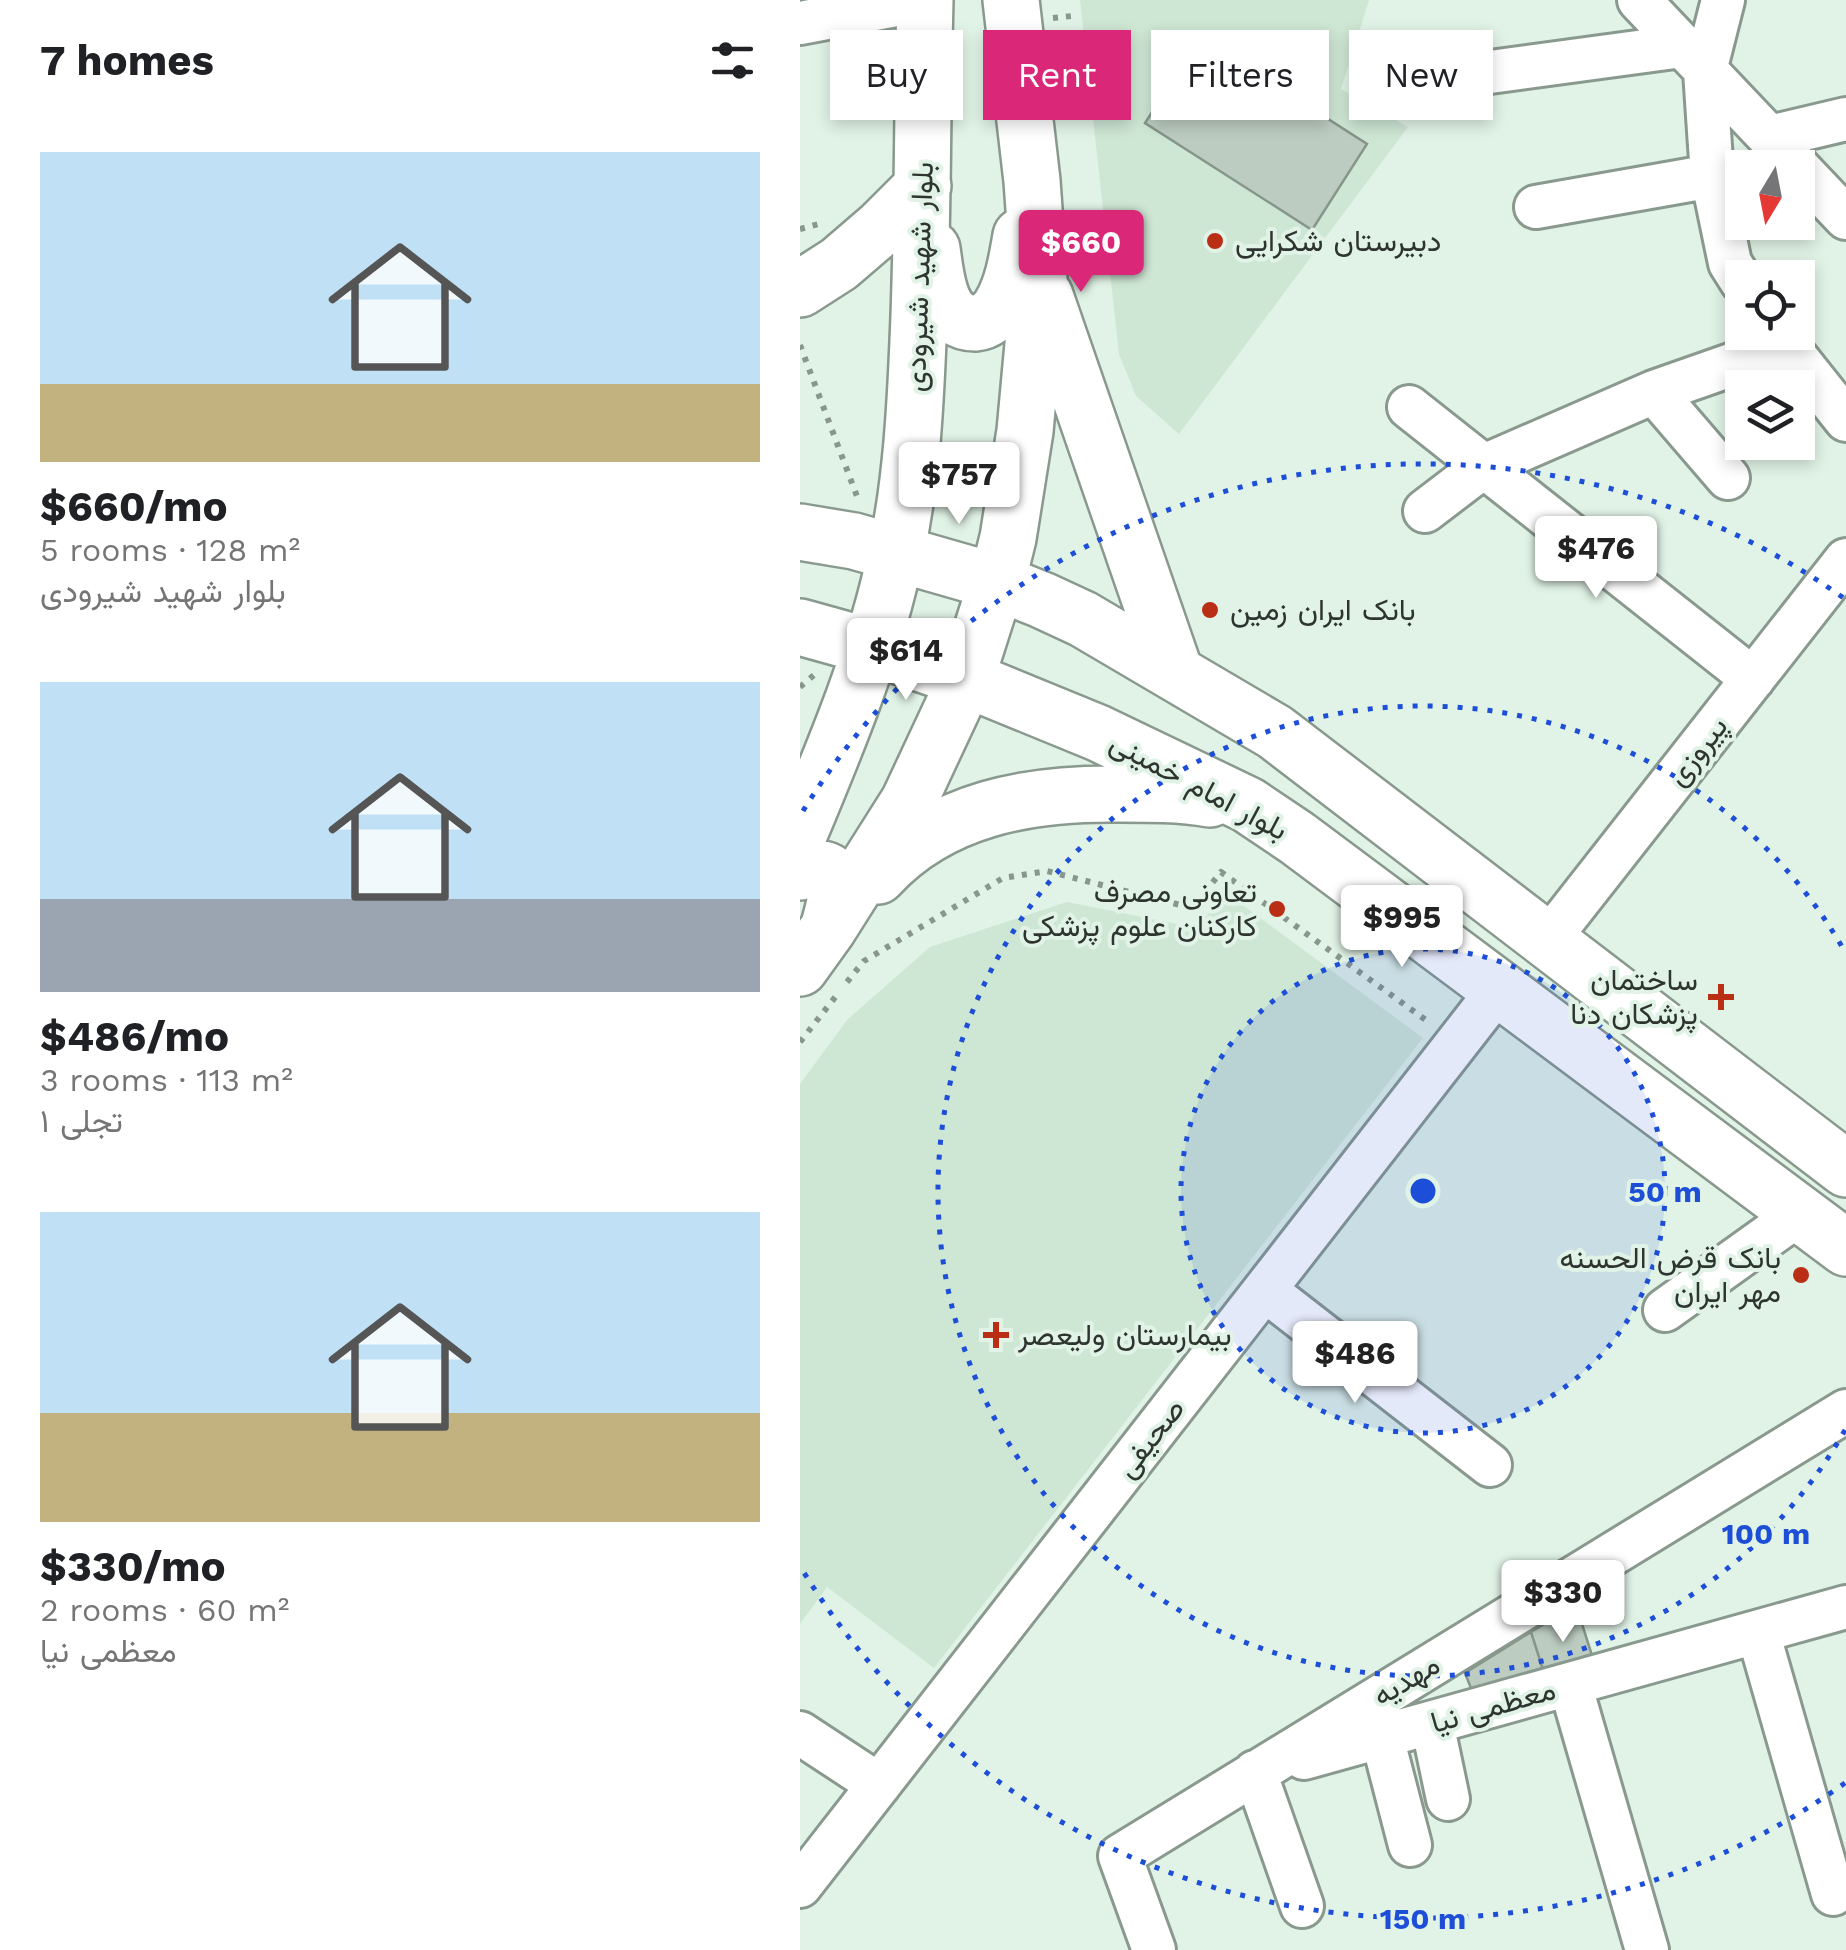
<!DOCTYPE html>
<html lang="en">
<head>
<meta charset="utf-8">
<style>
  :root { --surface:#fff; --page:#f2f2f2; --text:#202124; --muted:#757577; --accent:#db2777 }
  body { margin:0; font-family:"Work Sans",Vazirmatn,sans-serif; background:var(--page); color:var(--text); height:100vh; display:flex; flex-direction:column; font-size:38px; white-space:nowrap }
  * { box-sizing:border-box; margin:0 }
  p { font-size:32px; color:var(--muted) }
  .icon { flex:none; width:55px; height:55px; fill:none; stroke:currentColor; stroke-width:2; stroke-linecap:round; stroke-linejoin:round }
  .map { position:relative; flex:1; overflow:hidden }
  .drawer { display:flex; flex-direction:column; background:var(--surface); width:800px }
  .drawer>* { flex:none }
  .banner { position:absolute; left:30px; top:30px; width:865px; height:90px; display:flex; gap:20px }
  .needle { width:65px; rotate:190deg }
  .buttons { position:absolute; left:925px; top:150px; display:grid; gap:20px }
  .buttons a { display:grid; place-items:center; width:90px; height:90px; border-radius:0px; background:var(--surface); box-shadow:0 5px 15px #0003; font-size:50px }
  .price { position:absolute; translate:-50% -85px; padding:0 22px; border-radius:10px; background:#fff; color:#222; font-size:32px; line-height:65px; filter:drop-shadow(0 2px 5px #0008) }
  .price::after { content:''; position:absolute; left:50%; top:60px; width:30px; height:22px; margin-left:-15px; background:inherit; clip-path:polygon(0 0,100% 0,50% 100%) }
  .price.on { background:var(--accent); color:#fff }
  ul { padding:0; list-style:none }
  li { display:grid; align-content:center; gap:20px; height:530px; padding:0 40px }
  li span { display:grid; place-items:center; height:310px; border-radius:0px; color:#555 }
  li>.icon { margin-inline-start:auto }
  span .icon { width:180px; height:180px; fill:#fffc; stroke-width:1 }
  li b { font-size:42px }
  h2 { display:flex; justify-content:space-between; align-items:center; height:120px; padding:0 40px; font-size:42px }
  .pill { padding:0 35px; border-radius:0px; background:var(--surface); box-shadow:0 5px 15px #0003; font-size:35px; line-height:90px }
  .pill.on { background:var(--accent); color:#fff }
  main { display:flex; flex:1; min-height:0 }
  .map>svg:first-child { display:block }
</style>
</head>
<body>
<main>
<section class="drawer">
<h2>7 homes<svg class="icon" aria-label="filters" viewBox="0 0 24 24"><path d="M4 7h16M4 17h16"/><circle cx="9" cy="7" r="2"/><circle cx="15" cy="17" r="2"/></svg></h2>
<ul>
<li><span style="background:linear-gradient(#bfe0f5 75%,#c2b280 0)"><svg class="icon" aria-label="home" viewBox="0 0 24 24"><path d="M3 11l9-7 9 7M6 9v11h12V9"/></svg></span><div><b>$660/mo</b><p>5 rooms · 128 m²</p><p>بلوار شهید شیرودی</p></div></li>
<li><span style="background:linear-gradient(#bfe0f5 70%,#9aa5b1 0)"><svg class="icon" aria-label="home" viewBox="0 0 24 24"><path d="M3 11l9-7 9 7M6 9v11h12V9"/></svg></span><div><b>$486/mo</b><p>3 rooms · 113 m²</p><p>تجلی ١</p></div></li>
<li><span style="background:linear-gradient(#bfe0f5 65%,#c2b280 0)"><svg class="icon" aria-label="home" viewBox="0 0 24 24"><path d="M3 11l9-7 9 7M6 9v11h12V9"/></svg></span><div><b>$330/mo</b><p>2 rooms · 60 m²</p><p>معظمی نیا</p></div></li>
</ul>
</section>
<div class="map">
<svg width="1046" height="1950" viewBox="0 0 1046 1950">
  <rect width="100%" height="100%" fill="#e1f3e6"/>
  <!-- built -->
  <path fill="#cee6d4" d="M280 0H569L541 89 608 127 379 434 336 396 319 354Z
    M425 892 623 1038 134 1668 27 1587 0 1624V1084L47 1020 130 947 267 902 397 928Z"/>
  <!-- building -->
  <path fill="#bcccc0" stroke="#86968a" stroke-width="2.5" d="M400 37 567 144 512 230 345 123Z
    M776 1605 795 1665 746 1679 731 1632Z
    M731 1632 746 1679 676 1701 665 1673Z"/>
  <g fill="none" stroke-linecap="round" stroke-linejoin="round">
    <defs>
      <path id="minor" d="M839 0 1046 218
        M923 0 905 71 912 176 930 263 942 282
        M0 23 122 0
        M616 82 882 46
        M970 137 1046 119
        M736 207 912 176
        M976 332 1046 420
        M854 392 928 478
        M609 407 953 679
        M625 511 684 466 854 392 985 346
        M747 941 1046 560
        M465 1290 690 1465
        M865 1310 999 1214
        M958 1632 1033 1894
        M770 1684 847 1950
        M632 1723 648 1799
        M0 1733 79 1785
        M582 1737 610 1845
        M504 1758 1046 1607
        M455 1772 502 1906
        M0 1886 699 989
        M354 1950 320 1856 1046 1411"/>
      <path id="major" d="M132 249C136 275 138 324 176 323 186 322 196 314 201 305 213 285 217 259 221 236
        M0 289 39 264 82 227 123 186
        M245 296 375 672
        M0 532 54 541 96 553 197 582 242 600 283 619 475 732 1046 1169
        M0 627 72 647 166 679 298 733 448 805 497 838 1046 1248
        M0 832C38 741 76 650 96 553 111 484 115 412 118 341 123 228 122 114 125 0
        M0 872C50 856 36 901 28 929
        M78 876C140 808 230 793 318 794 348 794 380 794 410 799
        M0 968 28 929 109 801 166 679 197 582 208 538 225 431 239 279 232 181 211 0"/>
    </defs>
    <!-- minor casing -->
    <use href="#minor" stroke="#89998d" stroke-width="48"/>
    <!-- major casing -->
    <use href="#major" stroke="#89998d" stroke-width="60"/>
    <!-- path -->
    <path stroke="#89968d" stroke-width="6" stroke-dasharray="5 8" stroke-linecap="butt" d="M253 18 272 16
      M0 229 19 224
      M0 345 58 499
      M0 687 14 675
      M47 982 64 961 203 878 247 871 392 908 421 872 630 1023
      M0 1042 36 996"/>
    <!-- minor -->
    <use href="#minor" stroke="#fff" stroke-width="42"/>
    <!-- major -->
    <use href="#major" stroke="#fff" stroke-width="55"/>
  </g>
  <!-- distance rings -->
  <circle cx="623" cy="1191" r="242" fill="#1d4ed8" fill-opacity=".12"/>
  <g fill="none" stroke="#1d4ed8" stroke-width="5" stroke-dasharray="5 10">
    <circle cx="623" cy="1191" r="242"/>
    <path d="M1045 1430A485 485 0 1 1 1045 952"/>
    <path d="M1045 1783A727 727 0 0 1 3 1571M3 811A727 727 0 0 1 1045 599"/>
  </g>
  <!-- markers -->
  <g fill="#ba2e16" stroke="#e1f3e6" stroke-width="4">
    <circle cx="415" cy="241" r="10"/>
    <circle cx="410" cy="610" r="10"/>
    <circle cx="477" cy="909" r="10"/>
    <path d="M916 982h10v10h10v10h-10v10h-10v-10h-10v-10h10z"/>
    <circle cx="1001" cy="1275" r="10"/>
    <path d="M191 1320h10v10h10v10h-10v10h-10v-10h-10v-10h10z"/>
  </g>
  <g text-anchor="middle" stroke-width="8" stroke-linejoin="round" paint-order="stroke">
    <!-- poi labels -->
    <g font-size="30" fill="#2e3530" stroke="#e1f3e6" text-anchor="start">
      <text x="435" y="251">دبیرستان شکرایی</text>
      <text x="430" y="620">بانک ایران زمین</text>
      <text x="457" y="902" text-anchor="end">تعاونی مصرف<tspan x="457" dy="34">کارکنان علوم پزشکی</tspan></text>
      <text x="898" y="990" text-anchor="end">ساختمان<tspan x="898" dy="34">پزشکان دنا</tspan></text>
      <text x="981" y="1268" text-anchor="end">بانک قرض الحسنه<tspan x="981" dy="34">مهر ایران</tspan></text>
      <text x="218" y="1345">بیمارستان ولیعصر</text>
    </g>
    <!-- street labels -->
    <g font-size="30" fill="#2e3530" stroke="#e1f3e6">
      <text transform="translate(119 277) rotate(-88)" y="10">بلوار شهید شیرودی</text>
      <text transform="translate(897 751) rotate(-52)" y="10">پیروزی</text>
      <text transform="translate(399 786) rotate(28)" y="10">بلوار امام خمینی</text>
      <text transform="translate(350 1438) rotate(-52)" y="10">صحیفی</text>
      <text transform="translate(606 1680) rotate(-31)" y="10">مهدیه</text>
      <text transform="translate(693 1706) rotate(-16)" y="10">معظمی نیا</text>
    </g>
  </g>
  <circle cx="623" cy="1191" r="15" fill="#1d4ed8" stroke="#e1f3e6" stroke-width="5"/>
  <g font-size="30" text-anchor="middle" font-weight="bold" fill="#1d4ed8" stroke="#e1f3e6" stroke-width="8" stroke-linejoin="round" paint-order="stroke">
    <text x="865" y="1202">50 m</text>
    <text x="966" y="1544">100 m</text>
    <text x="623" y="1929">150 m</text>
  </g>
</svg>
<div class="buttons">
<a><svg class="needle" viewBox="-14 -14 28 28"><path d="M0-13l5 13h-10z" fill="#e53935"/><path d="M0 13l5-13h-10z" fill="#757577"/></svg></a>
<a><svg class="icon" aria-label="locate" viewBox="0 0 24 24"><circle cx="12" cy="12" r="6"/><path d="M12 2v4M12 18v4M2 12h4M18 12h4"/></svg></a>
<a><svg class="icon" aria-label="layers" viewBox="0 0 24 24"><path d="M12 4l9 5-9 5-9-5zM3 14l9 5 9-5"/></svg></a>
</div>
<b class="price on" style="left:281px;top:295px">$660</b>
<b class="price" style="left:159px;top:527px">$757</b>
<b class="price" style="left:796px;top:601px">$476</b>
<b class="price" style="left:106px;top:703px">$614</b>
<b class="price" style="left:602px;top:970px">$995</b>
<b class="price" style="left:555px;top:1406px">$486</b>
<b class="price" style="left:763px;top:1645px">$330</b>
<div class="banner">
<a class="pill">Buy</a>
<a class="pill on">Rent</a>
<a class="pill">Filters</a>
<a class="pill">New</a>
</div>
</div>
</main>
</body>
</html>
